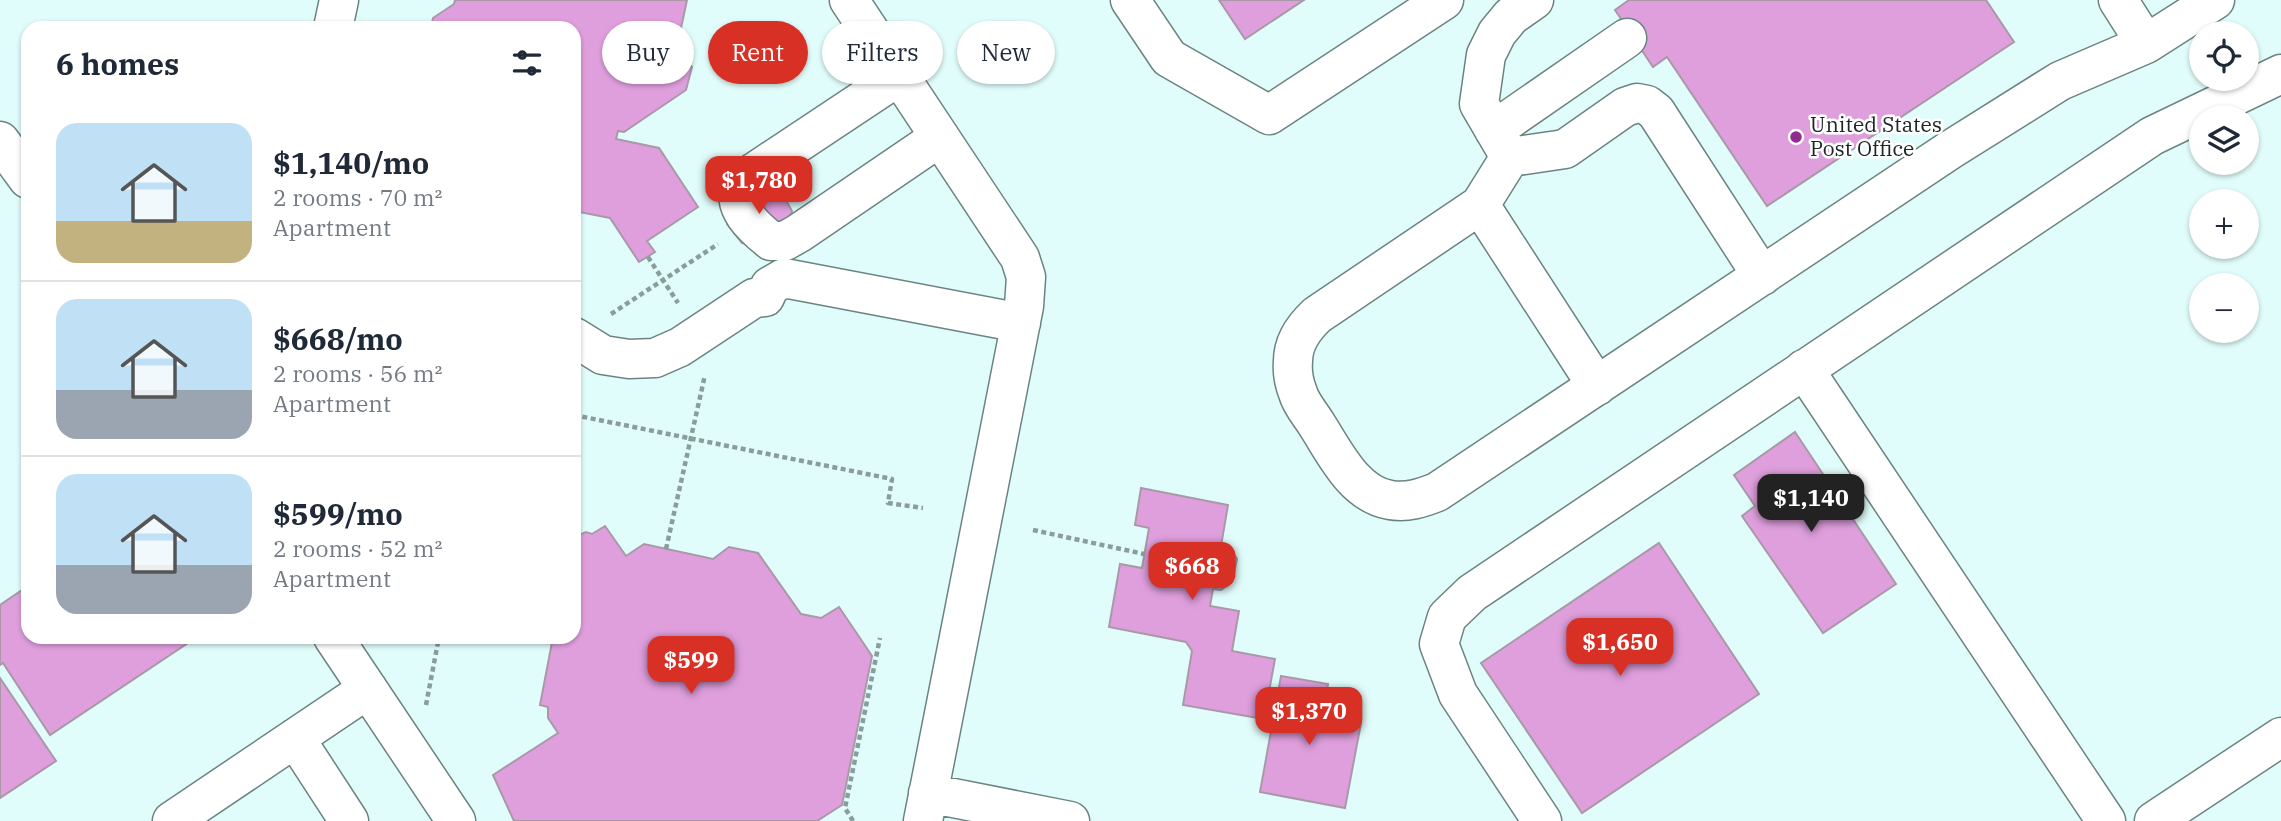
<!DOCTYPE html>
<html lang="en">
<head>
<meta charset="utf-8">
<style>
  :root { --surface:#fff; --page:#f6f6f7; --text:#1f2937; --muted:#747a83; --line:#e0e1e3; --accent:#d93025 }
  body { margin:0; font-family:"IBM Plex Serif",serif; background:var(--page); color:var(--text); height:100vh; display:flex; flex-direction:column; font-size:26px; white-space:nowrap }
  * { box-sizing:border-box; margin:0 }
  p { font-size:23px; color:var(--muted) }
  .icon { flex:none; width:38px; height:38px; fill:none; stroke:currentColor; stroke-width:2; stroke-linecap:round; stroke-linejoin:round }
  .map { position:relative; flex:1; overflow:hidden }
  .drawer { position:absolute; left:21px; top:21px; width:560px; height:623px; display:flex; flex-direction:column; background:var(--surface); border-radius:21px; box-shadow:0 2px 5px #0004 }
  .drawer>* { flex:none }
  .guide { position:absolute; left:602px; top:21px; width:665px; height:63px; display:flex; gap:14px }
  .fabs { position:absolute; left:2189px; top:21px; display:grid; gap:14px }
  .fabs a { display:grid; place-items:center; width:70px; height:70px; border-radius:50%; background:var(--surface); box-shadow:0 2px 5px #0004; font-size:35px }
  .price { position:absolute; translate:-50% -60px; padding:0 16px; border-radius:14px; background:var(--accent); color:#fff; font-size:23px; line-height:46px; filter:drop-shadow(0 2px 4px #0008) }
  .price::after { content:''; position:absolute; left:50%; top:42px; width:21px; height:16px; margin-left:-10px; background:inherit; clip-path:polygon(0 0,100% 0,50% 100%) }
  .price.selected { background:#222; color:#fff }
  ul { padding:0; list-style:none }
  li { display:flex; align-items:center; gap:21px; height:175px; padding:0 35px }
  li+li { border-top:2px solid var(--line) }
  li span { display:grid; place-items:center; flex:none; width:196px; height:140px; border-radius:21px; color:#555 }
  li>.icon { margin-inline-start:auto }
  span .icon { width:84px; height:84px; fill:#fffc; stroke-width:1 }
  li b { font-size:30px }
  h2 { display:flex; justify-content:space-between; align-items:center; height:84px; padding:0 35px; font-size:30px }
  .pill { padding:0 24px; border-radius:32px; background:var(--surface); box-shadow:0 2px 5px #0004; font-size:24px; line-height:63px }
  .pill.selected { background:var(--accent); color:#fff }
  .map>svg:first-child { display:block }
</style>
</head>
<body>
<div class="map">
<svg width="2281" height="821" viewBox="0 0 2281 821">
  <rect width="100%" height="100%" fill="#e1fdfb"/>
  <!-- building -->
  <path fill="#df9fdd" stroke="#a999a8" stroke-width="2" d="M455 0H687L677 47 692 67 686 90 624 132 618 131 616 139 659 148 698 207 647 241 655 252 639 262 610 218 574 211V28H431L433 18 454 4Z
    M1219 0H1304L1245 39Z
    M1629 0H1986L2014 42 1767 206 1667 57 1653 67 1615 10Z
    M757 185 779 188 792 211 785 233 764 247 742 243 727 224 731 200Z
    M1795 432 1896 584 1823 633 1742 516 1755 506 1734 475Z
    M1141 488 1228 505 1221 546 1230 548 1237 559 1232 582 1221 590 1213 589 1210 606 1239 611 1232 651 1275 659 1264 719 1183 705 1192 651 1186 642 1109 627 1120 564 1142 568 1149 528 1135 525Z
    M605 526 626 556 644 544 713 559 729 547 758 553 801 614 821 618 839 607 872 656 842 805 817 821H514L493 775 558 733 548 718V707L540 705 553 637H574V590L578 587 574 581V537L586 532 592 534Z
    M1659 543 1759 694 1582 813 1481 663Z
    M28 586V637H197L50 735 3 663 0 665V605Z
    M1281 676 1328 684 1322 716 1361 723 1345 808 1260 792Z
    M0 678 56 761 0 798Z"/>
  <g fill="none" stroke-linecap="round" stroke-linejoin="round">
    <defs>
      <path id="minor" d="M849 0 1020 258 1026 277 1024 306 923 821
        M1130 0 1169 58 1269 115 1444 0
        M2118 0 2146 44
        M333 28 339 0
        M899 76 756 171C752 174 746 178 743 182 727 205 756 229 771 241H785L799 233 940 137
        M1494 130 1627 38
        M0 141 28 179
        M1510 157 1479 104 1486 55 1497 33 1511 16 1534 0
        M1480 205 1597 386
        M1762 276 1656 112 1647 105 1637 103 1625 107 1565 149 1510 157 1480 205 1317 315C1303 328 1293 342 1293 361 1292 372 1294 383 1298 393 1301 404 1311 415 1317 425 1335 453 1354 494 1390 500 1407 503 1422 498 1437 492L1950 150 2060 81 2146 44 2215 0
        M574 337 603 355 629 359 655 358 680 347 754 298 765 297 770 286 784 278 1021 323
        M1804 369 2106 821
        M333 637 456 821
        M295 738 349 821
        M928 793 1070 821
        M172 821 368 689
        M1542 821 1458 694 1439 644 1447 617 1472 593 2152 136 2281 74
        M2154 821 2281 737"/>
    </defs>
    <!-- minor casing -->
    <use href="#minor" stroke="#6b8482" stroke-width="41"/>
    <!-- path -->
    <path stroke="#899d9b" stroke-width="4.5" stroke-dasharray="5 3.5" stroke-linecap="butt" d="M648 257 678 303
      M611 314 718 244
      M574 415 892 479 888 503 923 508
      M1033 530 1144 554
      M574 532 576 536
      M666 549 705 375
      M426 705 439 637
      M853 821 845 808 880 638"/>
    <!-- minor -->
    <use href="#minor" stroke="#fff" stroke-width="38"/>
  </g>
  <!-- markers -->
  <circle fill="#902b91" stroke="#fff" stroke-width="2.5" cx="1796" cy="137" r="7"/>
  <g text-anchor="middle" stroke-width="5" stroke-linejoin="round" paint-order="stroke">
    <!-- poi labels -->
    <g font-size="21" fill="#1c2625" stroke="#fff" text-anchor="start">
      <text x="1810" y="132">United States<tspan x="1810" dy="24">Post Office</tspan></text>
    </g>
  </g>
</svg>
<div class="fabs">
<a><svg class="icon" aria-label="locate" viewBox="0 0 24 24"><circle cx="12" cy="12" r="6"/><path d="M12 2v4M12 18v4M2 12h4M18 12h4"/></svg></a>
<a><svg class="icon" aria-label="layers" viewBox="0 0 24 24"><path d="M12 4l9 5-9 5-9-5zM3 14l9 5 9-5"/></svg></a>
<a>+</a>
<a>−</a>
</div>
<b class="price" style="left:759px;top:216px">$1,780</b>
<b class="price selected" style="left:1811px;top:534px">$1,140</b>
<b class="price" style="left:1192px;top:602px">$668</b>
<b class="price" style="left:1620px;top:678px">$1,650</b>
<b class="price" style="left:691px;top:696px">$599</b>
<b class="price" style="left:1309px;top:747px">$1,370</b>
<div class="guide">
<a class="pill">Buy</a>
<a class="pill selected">Rent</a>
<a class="pill">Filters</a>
<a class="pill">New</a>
</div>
<section class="drawer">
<h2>6 homes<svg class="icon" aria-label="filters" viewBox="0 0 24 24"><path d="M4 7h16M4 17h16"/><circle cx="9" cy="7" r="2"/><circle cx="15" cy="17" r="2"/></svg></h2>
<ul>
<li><span style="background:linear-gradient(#bfe0f5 70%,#c2b280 0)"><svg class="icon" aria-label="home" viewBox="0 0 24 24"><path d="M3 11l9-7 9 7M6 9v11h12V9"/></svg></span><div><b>$1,140/mo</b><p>2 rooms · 70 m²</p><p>Apartment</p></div></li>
<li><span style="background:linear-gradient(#bfe0f5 65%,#9aa5b1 0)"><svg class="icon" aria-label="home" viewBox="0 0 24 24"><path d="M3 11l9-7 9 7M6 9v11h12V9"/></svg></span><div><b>$668/mo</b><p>2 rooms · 56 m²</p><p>Apartment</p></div></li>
<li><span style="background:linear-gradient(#bfe0f5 65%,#9aa5b1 0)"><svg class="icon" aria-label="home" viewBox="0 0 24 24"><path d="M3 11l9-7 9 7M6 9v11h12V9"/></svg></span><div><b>$599/mo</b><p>2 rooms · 52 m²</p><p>Apartment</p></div></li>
</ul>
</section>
</div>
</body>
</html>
